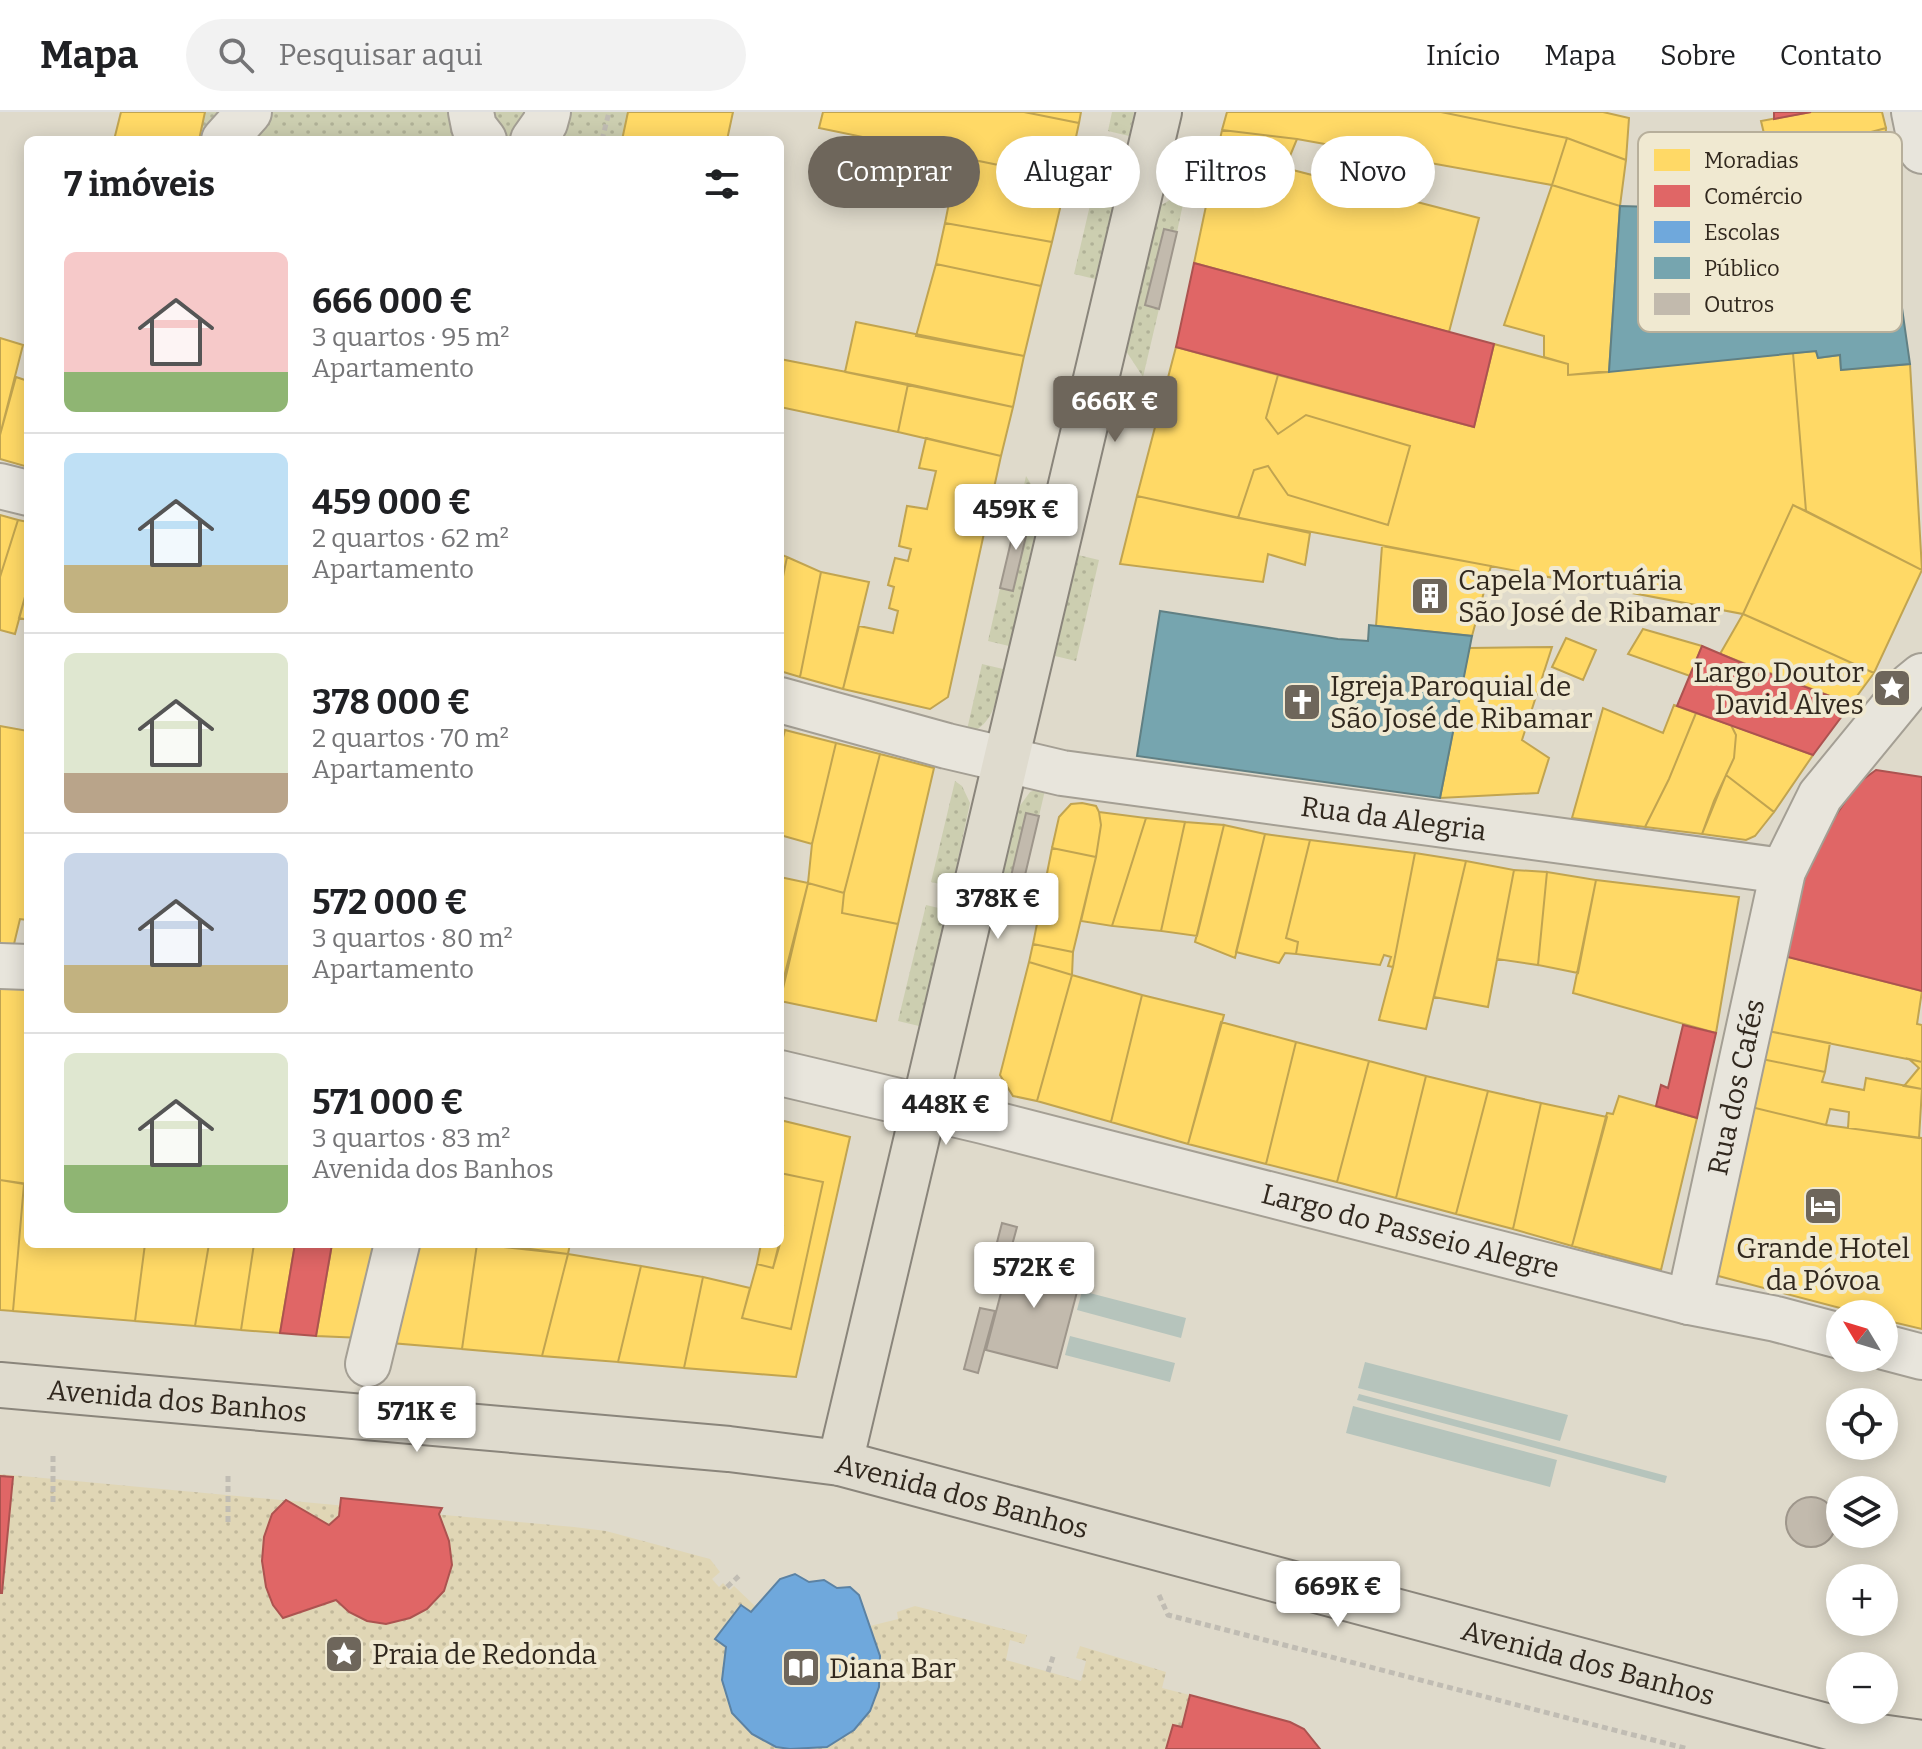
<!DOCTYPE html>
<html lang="pt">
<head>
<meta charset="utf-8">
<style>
  :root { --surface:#fff; --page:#f2f2f2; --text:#202124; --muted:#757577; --line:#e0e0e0; --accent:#6e665b }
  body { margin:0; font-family:Bitter,serif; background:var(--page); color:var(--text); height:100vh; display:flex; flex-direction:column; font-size:30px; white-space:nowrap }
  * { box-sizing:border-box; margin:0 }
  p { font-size:26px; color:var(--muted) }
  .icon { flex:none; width:44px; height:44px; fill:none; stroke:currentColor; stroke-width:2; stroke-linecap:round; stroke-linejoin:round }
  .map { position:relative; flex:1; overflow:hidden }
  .panel { position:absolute; left:24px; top:24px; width:760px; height:1112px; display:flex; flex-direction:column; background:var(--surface); border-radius:12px; box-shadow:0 4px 20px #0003 }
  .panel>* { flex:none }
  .guide { position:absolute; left:808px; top:24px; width:760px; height:72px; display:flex; gap:16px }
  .needle { width:52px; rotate:308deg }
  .tools { position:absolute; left:1826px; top:1188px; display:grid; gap:16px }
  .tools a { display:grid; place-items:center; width:72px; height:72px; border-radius:50%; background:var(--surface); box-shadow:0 4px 20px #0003; font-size:40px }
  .price { position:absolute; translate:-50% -68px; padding:0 18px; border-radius:8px; background:#fff; color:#222; font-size:26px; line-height:52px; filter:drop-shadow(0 2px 4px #0008) }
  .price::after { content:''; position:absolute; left:50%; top:48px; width:24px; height:18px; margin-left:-12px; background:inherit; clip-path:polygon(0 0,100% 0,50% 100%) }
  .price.selected { background:var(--accent); color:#fff }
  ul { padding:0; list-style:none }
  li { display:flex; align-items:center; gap:24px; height:200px; padding:0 40px }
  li+li { border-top:2px solid var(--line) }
  li span { display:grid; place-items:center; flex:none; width:224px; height:160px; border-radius:12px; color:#555 }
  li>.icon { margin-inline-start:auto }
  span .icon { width:96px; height:96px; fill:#fffc; stroke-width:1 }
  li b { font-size:34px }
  h2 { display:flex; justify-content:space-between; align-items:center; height:96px; padding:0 40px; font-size:34px }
  .tag { padding:0 28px; border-radius:36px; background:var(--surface); box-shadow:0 4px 20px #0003; font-size:28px; line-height:72px }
  .tag.selected { background:var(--accent); color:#fff }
  header { display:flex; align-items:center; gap:48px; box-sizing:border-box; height:112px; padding:0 40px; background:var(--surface); border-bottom:2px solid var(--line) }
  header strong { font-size:38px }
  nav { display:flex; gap:44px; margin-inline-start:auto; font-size:28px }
  .search { width:560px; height:72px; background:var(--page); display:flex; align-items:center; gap:20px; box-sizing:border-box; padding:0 28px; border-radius:44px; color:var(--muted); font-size:30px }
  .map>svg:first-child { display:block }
</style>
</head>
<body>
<header>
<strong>Mapa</strong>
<div class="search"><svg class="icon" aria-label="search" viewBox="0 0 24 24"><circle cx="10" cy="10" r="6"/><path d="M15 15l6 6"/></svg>Pesquisar aqui</div>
<nav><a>Início</a><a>Mapa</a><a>Sobre</a><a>Contato</a></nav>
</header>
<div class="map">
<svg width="1922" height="1637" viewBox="0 0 1922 1637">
  <defs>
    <pattern id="grass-dots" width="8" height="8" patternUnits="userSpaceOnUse" patternTransform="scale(2)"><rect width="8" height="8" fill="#ccceb0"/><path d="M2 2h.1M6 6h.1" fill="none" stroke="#b0b197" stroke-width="1.8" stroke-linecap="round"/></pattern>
    <pattern id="sand-dots" width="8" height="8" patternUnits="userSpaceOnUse" patternTransform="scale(2)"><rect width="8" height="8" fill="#e0d6b5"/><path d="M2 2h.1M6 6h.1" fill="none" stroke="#c1b89b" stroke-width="1.8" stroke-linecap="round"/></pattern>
  </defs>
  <rect width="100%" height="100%" fill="#dfdacb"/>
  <!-- grass -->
  <path fill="url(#grass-dots)" d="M205 0H628L622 28H199Z
    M1112 0H1134L1129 24 1108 19Z
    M1094 76 1116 81 1095 167 1074 162Z
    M1186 78 1177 120 1163 118 1146 193 1159 197 1143 265 1126 239 1160 94Z
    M1026 364 1042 390 1009 534 988 529 1000 476 1013 479 1031 404 1018 400Z
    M1078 443 1099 448 1076 549 1055 544Z
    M982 552 1003 557C997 583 996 614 966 622Z
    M955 669 962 674 970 691 952 775 931 770Z
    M1046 674 1039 704 1026 701 1008 776 1021 780 1015 805 999 779 1019 695 1030 680Z
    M926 793 947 798 919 914 898 909Z"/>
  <!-- sand -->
  <path fill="url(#sand-dots)" d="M0 1362 574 1415 606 1419 710 1447 720 1460 712 1467 719 1475 723 1471 730 1478 734 1474 755 1494 751 1500 741 1493 715 1527 726 1535 776 1635 790 1637H0Z
    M915 1494 1027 1523 1024 1532 1010 1528 1006 1548 1081 1569 1086 1549 1076 1546 1080 1534 1166 1560 1162 1576 1190 1583 1182 1615 1166 1637H808C840 1633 873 1611 878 1576 880 1560 872 1531 870 1514L898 1507 897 1500Z"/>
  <!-- water -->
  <path fill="#b6c4bc" d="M1082 1179 1186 1206 1181 1226 1077 1198Z
    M1070 1224 1175 1251 1170 1270 1065 1243Z
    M1365 1250 1568 1303 1560 1329 1358 1276Z
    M1359 1282 1667 1364 1665 1371 1357 1288Z
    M1353 1294 1557 1348 1550 1375 1346 1321Z"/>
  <!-- homes -->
  <path fill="#ffd966" stroke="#c1a450" stroke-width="2" d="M121 0H205L199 28H114Z
    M628 0H733L727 28H622Z
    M823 0H1024L1079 11 1067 67 819 16Z
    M1024 0H1081L1079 11Z
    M1227 0H1441L1567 26 1552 73 1297 27 1222 18Z
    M1441 0H1603L1629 6 1626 48 1567 26Z
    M1811 0H1882L1886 16 1770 47 1761 9Z
    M1886 16 1884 70 1865 75 1848 73 1803 93 1764 98 1770 47Z
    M1222 18 1297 27 1285 56 1479 106 1449 220 1194 151Z
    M1567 26 1626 48 1620 94 1552 73Z
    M880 29 1067 67 1052 130 945 111 951 81 870 67Z
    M1552 73 1620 94 1609 260 1568 263V252L1544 245V224L1504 213Z
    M945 111 1052 130 1041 174 936 152Z
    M936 152 1041 174 1024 244 916 224Z
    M856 210 1024 244 1013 295 845 260Z
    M0 226 23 233 0 323Z
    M1494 232 1568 252V263L1793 241 1806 399 1793 393 1743 502 1238 406 1254 358 1268 354 1288 383 1388 413 1410 334 1306 303 1278 322 1266 306 1278 263 1474 315Z
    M1176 235 1278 263 1266 306 1278 322 1306 303 1410 334 1388 413 1288 383 1268 354 1254 358 1238 406 1137 384Z
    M1816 239 1818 246 1840 243 1841 258 1910 252 1922 458 1806 399 1793 241Z
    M780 247 908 272 898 320 780 295Z
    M16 265 28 269V355L0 347V323Z
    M908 272 1013 295 1001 344 898 320Z
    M926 326 1001 344 948 585 930 597 843 577 859 514 893 521 898 499 889 496 894 475 888 473 895 446 908 449 911 437 899 434 907 394 927 397 936 359 919 356Z
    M1137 384 1310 421 1305 453 1268 442 1263 470 1120 452Z
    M1793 393 1922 458 1874 561 1743 502Z
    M0 403 18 408 0 465Z
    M18 408 28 410V474L15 522 0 518V465Z
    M1382 434 1491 454 1472 524 1376 514Z
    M780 442 787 445 780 479Z
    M787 445 821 460 800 565 780 559V479Z
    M821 460 869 470 843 577 800 565Z
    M28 474V508L19 506Z
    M1743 502 1768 513 1874 561 1851 592 1720 542Z
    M1643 517 1702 534 1690 564 1628 542Z
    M1566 526 1596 538 1583 568 1552 555Z
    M1552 535 1522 628 1549 646 1538 681 1440 686 1469 536Z
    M1674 593 1696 601 1669 667 1645 715 1572 706 1603 596 1663 621Z
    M1696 601 1731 613 1736 623 1734 646 1714 689 1702 722 1645 715 1669 667Z
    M1731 613 1813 643 1774 700 1726 663 1734 646 1736 623Z
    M0 614 28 619V808L20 807 14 832H0Z
    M785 618 836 631 812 732 780 723V637Z
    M836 631 880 642 844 781 808 771 812 732Z
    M880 642 934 656 898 812 842 801 844 781Z
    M1726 663 1774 700 1755 724 1746 728 1702 722Z
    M1082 691 1096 694 1099 700 1101 713 1096 745 1052 736 1059 705 1071 692Z
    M1099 700 1146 706 1112 814 1081 809 1096 745 1101 713Z
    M1146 706 1185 710 1161 819 1112 814Z
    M1185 710 1224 713 1197 824 1161 819Z
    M1224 713 1265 722 1235 846 1195 830Z
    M1265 722 1310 728 1286 826 1298 830 1296 842 1285 841 1279 851 1236 840Z
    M1310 728 1415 741 1393 855 1388 854 1391 845 1384 843 1380 853 1296 842 1298 830 1286 826Z
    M1052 736 1096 745 1073 840 1033 832Z
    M1415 741 1466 749 1426 917 1379 908 1393 855Z
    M1466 749 1514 758 1488 895 1434 885Z
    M1514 758 1547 760 1538 853 1497 847Z
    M1547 760 1596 768 1578 861 1538 853Z
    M780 765 808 771 780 881Z
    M1596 768 1739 785 1716 921 1573 881Z
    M808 771 844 781 842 801 898 812 876 909 780 889Z
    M1033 832 1073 840 1072 863 1029 850Z
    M1781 843 1922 879 1917 912 1922 913V950L1763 918Z
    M1029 850 1072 863 1037 989 1013 984 1000 963Z
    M1072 863 1142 883 1111 1010 1037 989Z
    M0 871 28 874V1072L0 1068Z
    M1142 883 1224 903 1188 1032 1111 1010Z
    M1221 910 1296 930 1266 1052 1188 1032Z
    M1763 918 1830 931 1825 960 1757 946Z
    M1296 930 1369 949 1337 1070 1266 1052Z
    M1757 946 1825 960 1822 970 1864 978 1866 966 1922 977 1919 1026 1848 1016 1849 1000 1830 997 1826 1013 1747 994Z
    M1909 947 1922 950V977L1904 974 1919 956Z
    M1369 949 1426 964 1396 1086 1337 1070Z
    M1426 964 1488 979 1456 1102 1396 1086Z
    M1488 979 1541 991 1513 1117 1456 1102Z
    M1619 984 1697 1006 1661 1158 1572 1134 1607 1001 1613 1002Z
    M1541 991 1607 1005 1572 1134 1513 1117Z
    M1747 994 1826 1013 1922 1026V1217L1884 1208V1202H1863L1707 1161Z
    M780 1008 850 1025 796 1265 684 1256 703 1165 750 1176 742 1206 791 1217 823 1070 780 1061Z
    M780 1061 823 1070 791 1217 742 1206 757 1152 773 1156 780 1132 783 1114H780Z
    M0 1068 24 1072 13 1199 0 1198Z
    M24 1072H28V1132H145L135 1209 13 1199Z
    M145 1132H209L195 1214 135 1209Z
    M209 1132H254L241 1218 195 1214Z
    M254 1132H295L280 1221 241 1218Z
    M332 1132H382L363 1226 316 1224Z
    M412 1132H477L462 1237 391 1231Z
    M477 1132 568 1142 542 1244 462 1237Z
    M492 1132H570L568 1142Z
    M761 1132H779L773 1156 757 1152Z
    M568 1142 641 1154 618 1250 542 1244Z
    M641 1154 703 1165 684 1256 618 1250Z"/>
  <!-- shops -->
  <path fill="#e06666" stroke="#ac5350" stroke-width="2" d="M1774 0H1811L1774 7Z
    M1194 151 1494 232 1474 315 1176 235Z
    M1702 534 1749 554 1851 592 1813 643 1677 594Z
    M1876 658 1922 665V879L1784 844 1812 739 1857 672Z
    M1683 913 1716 921 1697 1006 1656 994 1661 973 1668 976Z
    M295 1132H332L316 1224 280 1221Z
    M0 1364 13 1365 2 1481H0Z
    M341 1386 442 1396 439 1402 449 1429 452 1453 444 1479 427 1497 410 1506 386 1512 367 1509 349 1500 336 1488 283 1506 273 1493 266 1475 262 1449 264 1425 272 1402 286 1388 329 1413 339 1404Z
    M1190 1583 1290 1610 1304 1617 1320 1637H1166L1173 1613 1182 1615Z"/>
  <!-- schools -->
  <path fill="#6fa8dc" stroke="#5c82a3" stroke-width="2" d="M795 1462 809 1470 824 1468 837 1476 850 1475 859 1483 880 1544 879 1575 870 1599 854 1618 827 1635 790 1637 776 1635 752 1622 732 1601 722 1568 726 1535 715 1527 741 1493 751 1500 780 1467Z"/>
  <!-- public -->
  <path fill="#76a5af" stroke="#618084" stroke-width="2" d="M1884 70 1910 252 1841 258 1840 243 1818 246 1816 239 1609 260 1620 94 1764 98 1803 93 1848 73 1865 75Z
    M1160 499 1338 527 1368 529 1369 513 1472 524 1440 686 1137 644Z"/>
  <!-- building -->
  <path fill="#c2baad" stroke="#9e968b" stroke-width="2" d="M1164 117 1177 120 1159 197 1145 193Z
    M1018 400 1031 403 1013 479 1000 476Z
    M1026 701 1039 704 1021 780 1008 777Z
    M1002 1111 1017 1115 1000 1177 986 1173Z
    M1012 1139 1083 1157 1057 1256 986 1238Z
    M980 1196 995 1199 978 1261 964 1257Z
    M1786 1410a25 25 0 1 1 50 0a25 25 0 1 1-50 0Z"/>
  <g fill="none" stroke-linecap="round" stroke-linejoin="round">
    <defs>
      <g id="minor">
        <path d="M471 0 474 15 484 28"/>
        <path d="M1914 0 1922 39"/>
        <path d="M224 28 249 0"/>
        <path d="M533 28 545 11 548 0"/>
        <path d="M0 374 28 381"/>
        <path id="s1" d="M780 588 947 634 1062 661 1783 759"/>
        <path d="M0 854 28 855"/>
        <path id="s2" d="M780 961 983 1009 1689 1190 1776 1207 1840 1224"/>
        <path id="s3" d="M1689 1190 1783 759 1820 684 1911 573 1922 564"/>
        <path d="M1884 1235 1922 1245"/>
        <path d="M368 1252 397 1132"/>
      </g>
      <g id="major">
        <path id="s4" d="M0 1273 729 1337 840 1351 1852 1621 1922 1631"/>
        <path d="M840 1351 1159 0"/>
      </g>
    </defs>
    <!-- minor casing -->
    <use href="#minor" stroke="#a49f94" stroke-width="48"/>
    <!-- major casing -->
    <use href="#major" stroke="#8a857b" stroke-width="48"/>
    <!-- path -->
    <path stroke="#c0bcb3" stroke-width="5" stroke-dasharray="6 4" stroke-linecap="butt" d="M602 28 609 0
      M53 1344V1392
      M228 1410V1360
      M727 1475 740 1463
      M1159 1483 1168 1503 1688 1637
      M1048 1560 1054 1542"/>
    <!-- minor -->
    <use href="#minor" stroke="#e8e5dc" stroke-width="44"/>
    <!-- major -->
    <use href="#major" stroke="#dfdbce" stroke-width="44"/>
  </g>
  <!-- icons -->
  <defs>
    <symbol id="building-square" viewBox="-11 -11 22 22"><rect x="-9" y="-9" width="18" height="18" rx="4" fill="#6e665b" stroke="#f0e9d1"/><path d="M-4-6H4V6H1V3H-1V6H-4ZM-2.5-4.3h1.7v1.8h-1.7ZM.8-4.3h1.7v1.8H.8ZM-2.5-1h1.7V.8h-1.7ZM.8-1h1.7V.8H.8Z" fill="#fff"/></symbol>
    <symbol id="sight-square" viewBox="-11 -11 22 22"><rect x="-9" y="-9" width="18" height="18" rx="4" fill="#6e665b" stroke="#f0e9d1"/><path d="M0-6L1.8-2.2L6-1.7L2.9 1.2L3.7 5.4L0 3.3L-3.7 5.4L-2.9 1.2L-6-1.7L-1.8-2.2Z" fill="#fff"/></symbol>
    <symbol id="church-square" viewBox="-11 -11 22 22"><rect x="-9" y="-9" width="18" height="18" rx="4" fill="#6e665b" stroke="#f0e9d1"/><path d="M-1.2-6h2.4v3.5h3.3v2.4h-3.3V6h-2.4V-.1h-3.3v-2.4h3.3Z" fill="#fff"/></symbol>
    <symbol id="hotel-square" viewBox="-11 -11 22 22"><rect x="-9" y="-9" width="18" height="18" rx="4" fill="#6e665b" stroke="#f0e9d1"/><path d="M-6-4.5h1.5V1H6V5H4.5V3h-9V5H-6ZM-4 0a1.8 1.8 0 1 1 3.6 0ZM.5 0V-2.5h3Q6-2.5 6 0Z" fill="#fff"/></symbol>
    <symbol id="library-square" viewBox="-11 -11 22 22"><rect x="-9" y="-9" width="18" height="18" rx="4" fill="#6e665b" stroke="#f0e9d1"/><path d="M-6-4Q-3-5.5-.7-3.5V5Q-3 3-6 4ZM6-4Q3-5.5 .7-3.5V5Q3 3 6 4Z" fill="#fff"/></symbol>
  </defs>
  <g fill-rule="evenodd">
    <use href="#building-square" x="1408" y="462" width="44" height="44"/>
    <use href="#sight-square" x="1870" y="554" width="44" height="44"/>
    <use href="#church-square" x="1280" y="568" width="44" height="44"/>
    <use href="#hotel-square" x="1801" y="1072" width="44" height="44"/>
    <use href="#sight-square" x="322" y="1520" width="44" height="44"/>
    <use href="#library-square" x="779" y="1534" width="44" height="44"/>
  </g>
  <g text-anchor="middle" stroke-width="8" stroke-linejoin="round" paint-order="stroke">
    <!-- poi labels -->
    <g font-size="28" fill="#31281e" stroke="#f0e9d1" text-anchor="start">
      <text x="1458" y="478">Capela Mortuária<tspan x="1458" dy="32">São José de Ribamar</tspan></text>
      <text x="1864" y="570" text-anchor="end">Largo Doutor<tspan x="1864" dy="32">David Alves</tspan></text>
      <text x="1330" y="584">Igreja Paroquial de<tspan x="1330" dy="32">São José de Ribamar</tspan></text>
      <text x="1823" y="1146" text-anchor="middle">Grande Hotel<tspan x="1823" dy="32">da Póvoa</tspan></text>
      <text x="372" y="1552">Praia de Redonda</text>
      <text x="829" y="1566">Diana Bar</text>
    </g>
    <!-- street labels -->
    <g font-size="28" fill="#31281e" stroke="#f0e9d1">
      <text dy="10" stroke="none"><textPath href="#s1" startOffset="626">Rua da Alegria</textPath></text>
      <text dy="10" stroke="none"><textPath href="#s3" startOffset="220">Rua dos Cafés</textPath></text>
      <text dy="10" stroke="none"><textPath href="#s2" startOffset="650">Largo do Passeio Alegre</textPath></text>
      <text dy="10" stroke="none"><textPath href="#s4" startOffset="178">Avenida dos Banhos</textPath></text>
      <text dy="10" stroke="none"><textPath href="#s4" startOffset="970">Avenida dos Banhos</textPath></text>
      <text dy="10" stroke="none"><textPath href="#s4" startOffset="1618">Avenida dos Banhos</textPath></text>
    </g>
  </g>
  <!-- legend -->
  <rect x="1638" y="20" width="264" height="200" rx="12" fill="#f0e9d1" stroke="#b7af9b" stroke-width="2"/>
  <rect x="1654" y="37" width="36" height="22" fill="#ffd966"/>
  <rect x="1654" y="73" width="36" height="22" fill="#e06666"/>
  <rect x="1654" y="109" width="36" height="22" fill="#6fa8dc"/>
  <rect x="1654" y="145" width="36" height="22" fill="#76a5af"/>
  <rect x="1654" y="181" width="36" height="22" fill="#c2baad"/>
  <g font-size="22" fill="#31281e">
    <text x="1704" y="56">Moradias</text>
    <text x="1704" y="92">Comércio</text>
    <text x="1704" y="128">Escolas</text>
    <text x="1704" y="164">Público</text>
    <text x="1704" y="200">Outros</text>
  </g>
</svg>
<div class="tools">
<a><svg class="needle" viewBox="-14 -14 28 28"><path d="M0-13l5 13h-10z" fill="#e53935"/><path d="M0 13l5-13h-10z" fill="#757577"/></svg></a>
<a><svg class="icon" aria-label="locate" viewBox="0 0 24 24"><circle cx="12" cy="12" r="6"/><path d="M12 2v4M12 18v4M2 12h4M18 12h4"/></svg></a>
<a><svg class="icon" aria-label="layers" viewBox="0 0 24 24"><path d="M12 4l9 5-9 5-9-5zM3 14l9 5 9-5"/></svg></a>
<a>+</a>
<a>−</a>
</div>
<b class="price selected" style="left:1115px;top:332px">666K €</b>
<b class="price" style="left:1016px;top:440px">459K €</b>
<b class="price" style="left:998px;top:829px">378K €</b>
<b class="price" style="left:946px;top:1035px">448K €</b>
<b class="price" style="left:1034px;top:1198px">572K €</b>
<b class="price" style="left:417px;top:1342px">571K €</b>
<b class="price" style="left:1338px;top:1517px">669K €</b>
<div class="guide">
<a class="tag selected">Comprar</a>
<a class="tag">Alugar</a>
<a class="tag">Filtros</a>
<a class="tag">Novo</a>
</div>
<section class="panel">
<h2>7 imóveis<svg class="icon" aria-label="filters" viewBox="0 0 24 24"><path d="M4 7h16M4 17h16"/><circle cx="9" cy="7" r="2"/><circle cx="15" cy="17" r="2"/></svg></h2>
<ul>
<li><span style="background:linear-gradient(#f6c9c9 75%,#8fb573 0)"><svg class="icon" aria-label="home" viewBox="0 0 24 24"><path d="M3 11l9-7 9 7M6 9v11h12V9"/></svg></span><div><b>666 000 €</b><p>3 quartos · 95 m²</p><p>Apartamento</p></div></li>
<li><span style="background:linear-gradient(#bfe0f5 70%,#c2b280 0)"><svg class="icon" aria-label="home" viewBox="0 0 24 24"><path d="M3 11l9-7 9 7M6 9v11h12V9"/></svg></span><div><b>459 000 €</b><p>2 quartos · 62 m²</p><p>Apartamento</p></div></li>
<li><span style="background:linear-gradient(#dfe7d0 75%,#b9a48a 0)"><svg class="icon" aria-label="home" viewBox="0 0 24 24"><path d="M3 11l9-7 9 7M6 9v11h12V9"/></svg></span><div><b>378 000 €</b><p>2 quartos · 70 m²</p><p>Apartamento</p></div></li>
<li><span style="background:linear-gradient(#c9d6e8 70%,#c2b280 0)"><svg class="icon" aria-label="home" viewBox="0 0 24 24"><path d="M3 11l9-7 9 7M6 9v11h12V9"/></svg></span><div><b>572 000 €</b><p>3 quartos · 80 m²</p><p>Apartamento</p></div></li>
<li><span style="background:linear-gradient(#dfe7d0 70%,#8fb573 0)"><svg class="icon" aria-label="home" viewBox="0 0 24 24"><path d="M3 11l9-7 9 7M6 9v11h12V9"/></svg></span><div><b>571 000 €</b><p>3 quartos · 83 m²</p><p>Avenida dos Banhos</p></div></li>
</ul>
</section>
</div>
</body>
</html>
